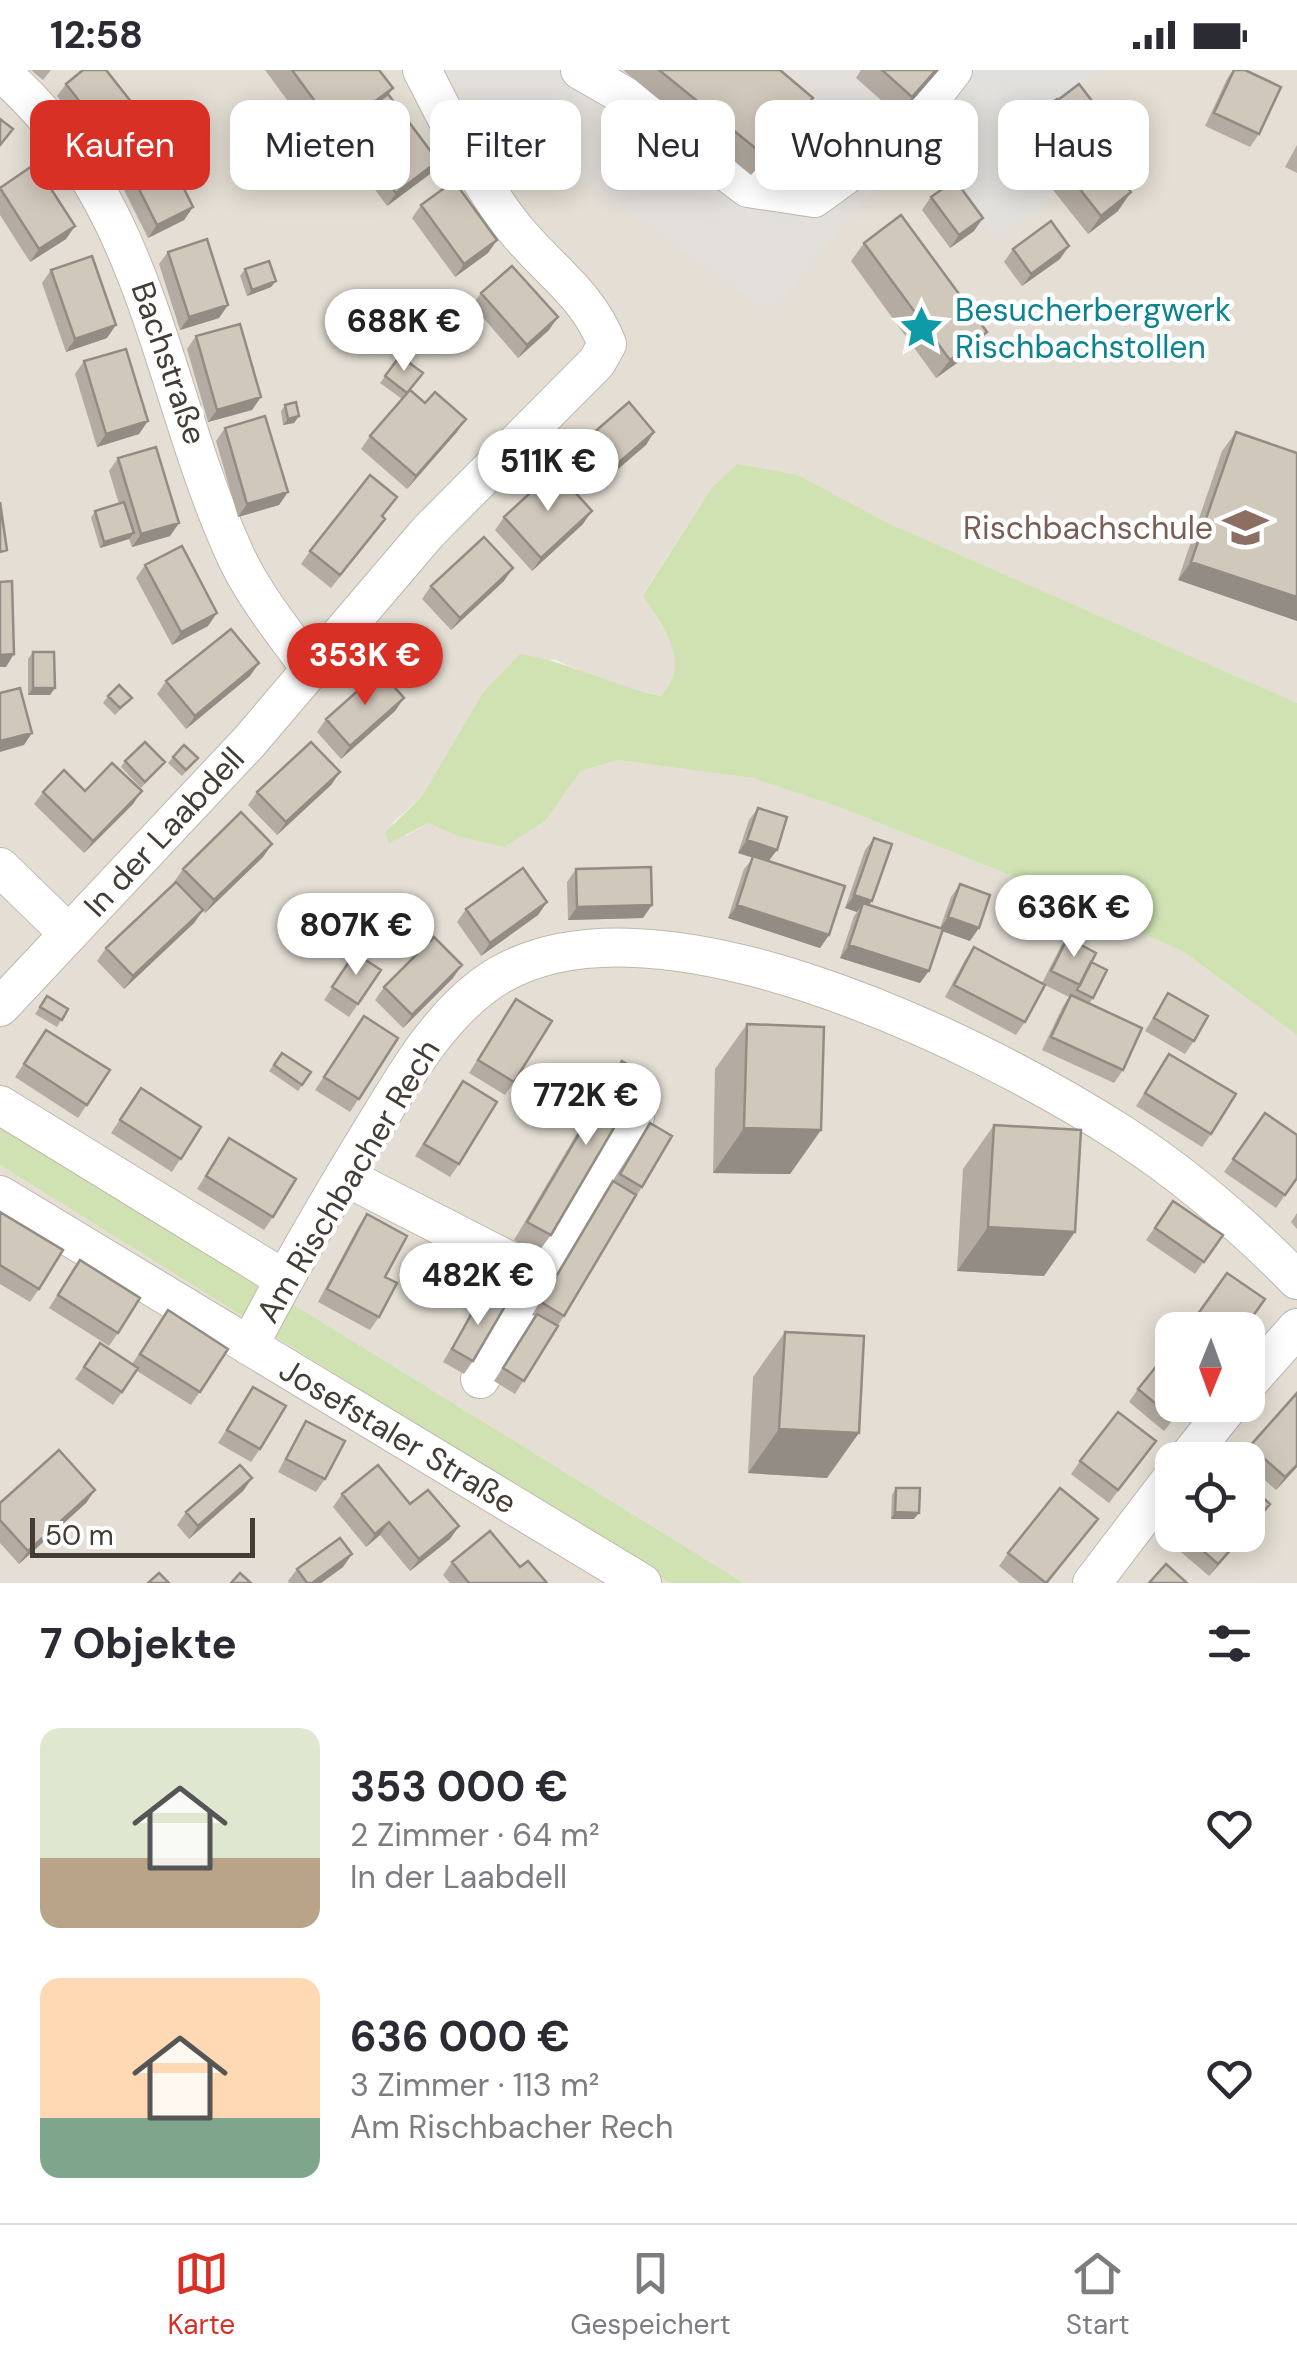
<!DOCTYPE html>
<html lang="de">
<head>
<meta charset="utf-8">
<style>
  :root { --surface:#fff; --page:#f2f2f3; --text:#2b2b33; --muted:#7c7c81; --line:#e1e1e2; --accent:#d93025 }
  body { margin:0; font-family:"DM Sans",sans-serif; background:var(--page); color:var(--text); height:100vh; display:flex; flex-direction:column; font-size:38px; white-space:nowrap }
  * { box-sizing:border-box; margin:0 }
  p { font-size:32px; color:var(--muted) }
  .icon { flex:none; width:55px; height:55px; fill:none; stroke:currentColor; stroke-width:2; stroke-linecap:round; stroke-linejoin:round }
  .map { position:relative; height:1513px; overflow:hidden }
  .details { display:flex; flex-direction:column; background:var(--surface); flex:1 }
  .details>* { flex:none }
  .top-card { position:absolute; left:30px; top:30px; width:1238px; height:90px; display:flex; gap:20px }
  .needle { width:65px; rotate:181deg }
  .fabs { position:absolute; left:1155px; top:1242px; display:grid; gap:20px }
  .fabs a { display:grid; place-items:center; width:110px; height:110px; border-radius:20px; background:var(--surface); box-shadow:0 5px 25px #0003; font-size:50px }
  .scale { position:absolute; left:30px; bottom:25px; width:225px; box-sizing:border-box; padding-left:10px; border:5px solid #433d36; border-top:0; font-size:28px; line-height:35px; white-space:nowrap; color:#433d36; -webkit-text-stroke:8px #fff; paint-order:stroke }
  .price { position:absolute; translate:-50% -85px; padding:0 22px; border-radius:35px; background:#fff; color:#222; font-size:32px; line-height:65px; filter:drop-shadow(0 2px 5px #0008) }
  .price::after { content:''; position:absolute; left:50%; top:60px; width:30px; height:22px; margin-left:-15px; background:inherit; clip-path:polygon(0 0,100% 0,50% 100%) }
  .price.active { background:var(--accent); color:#fff }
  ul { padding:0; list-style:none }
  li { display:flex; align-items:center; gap:30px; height:250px; padding:0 40px }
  li span { display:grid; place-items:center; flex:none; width:280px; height:200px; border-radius:20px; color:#555 }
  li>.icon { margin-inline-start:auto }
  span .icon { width:120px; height:120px; fill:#fffc; stroke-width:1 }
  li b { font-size:42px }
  h2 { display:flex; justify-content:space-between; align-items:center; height:120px; padding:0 40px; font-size:42px }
  .pill { padding:0 35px; border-radius:20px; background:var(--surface); box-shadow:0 5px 25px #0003; font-size:35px; line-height:90px }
  .pill.active { background:var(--accent); color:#fff }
  .status { display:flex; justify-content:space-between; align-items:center; height:70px; padding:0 50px; background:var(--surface); direction:ltr }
  .status svg { height:28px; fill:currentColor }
  .menu { display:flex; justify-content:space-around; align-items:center; height:140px; border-top:2px solid var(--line); background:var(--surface); font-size:28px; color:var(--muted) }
  .menu a { display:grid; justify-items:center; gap:5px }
  .menu .active { color:var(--accent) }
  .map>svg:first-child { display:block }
</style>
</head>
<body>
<div class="status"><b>12:58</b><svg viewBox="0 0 49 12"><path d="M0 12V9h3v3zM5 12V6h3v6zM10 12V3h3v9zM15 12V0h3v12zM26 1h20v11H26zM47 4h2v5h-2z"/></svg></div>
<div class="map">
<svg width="1297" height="1513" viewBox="0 0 1297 1513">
  <rect width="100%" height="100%" fill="#f1ede6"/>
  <!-- residential -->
  <path fill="#e4ded4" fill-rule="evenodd" d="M0 0H1297V633L888 453 798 405 711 419 643 524 678 584 674 612 661 626 606 612 554 589 482 624 422 726 392 753 406 766 429 753 457 766 545 751 581 701 617 690 752 708 842 738 1025 811 1182 881 1297 965V1513H744L0 1053ZM1172 1260H1248V1335H1172ZM1172 1390H1248V1465H1172Z
    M0 1095 232 1240 670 1513H0Z"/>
  <!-- industrial -->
  <path fill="#e3dfdb" d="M428 0H966L915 71 770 244Z"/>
  <!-- green -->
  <path fill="#d0e2b2" d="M737 394 798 405 888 453 1297 633V965L1182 881 1025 811 842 738 752 708 617 690 581 701 545 751 504 777 457 766 429 753 389 773 385 763 422 726 482 624 520 584C569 592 613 616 661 626 693 591 663 559 643 525L711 419Z
    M0 1053 744 1513H670L0 1095Z"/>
  <!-- parking -->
  <path fill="#e2e0dd" d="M971 0H1101L1010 70 1054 127 997 169 917 70Z"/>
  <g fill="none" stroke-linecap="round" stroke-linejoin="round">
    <defs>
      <path id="minor" d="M580 0 632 30 748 118 814 128 905 62 953 0
        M0 1C149 130 158 312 233 480 252 524 285 563 312 601
        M0 797 68 863
        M0 937 249 672 428 462 597 292 607 274C589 227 553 203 521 166 483 123 448 51 422 0
        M0 1035 284 1209
        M344 1106 539 1206
        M0 1125 642 1513
        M249 1276C286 1204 327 1134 369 1065 401 1013 433 954 483 916 637 800 984 975 1123 1065 1186 1106 1245 1157 1297 1210
        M480 1309 635 1047
        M1248 1313 1297 1258
        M1186 1390 1230 1335
        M1092 1513 1172 1408"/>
    </defs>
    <!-- minor casing -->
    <use href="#minor" stroke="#beb7ac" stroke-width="40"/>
    <!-- minor -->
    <use href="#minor" stroke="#fff" stroke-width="38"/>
  </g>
  <!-- wall -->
  <path fill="#b4aca2" d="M31 0H51L43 10Z
    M265 0H379L388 24 430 104 387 136 365 106 348 119 335 102 344 89 350 85 338 68 323 79Z
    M623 0H780L800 46 751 105Z
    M861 0H939L899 46 856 8Z
    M1233 0H1245L1259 64 1250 77 1205 56 1227 9Z
    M66 14 144 48 135 60 103 85 57 26Z
    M154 48 187 63 164 78 193 137 184 150 148 168 116 104 125 91 161 73 149 54Z
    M1027 52 1100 66 1092 73 1118 141 1088 164 1014 71Z
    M1297 75V103L1285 97Z
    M0 116 75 156 66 169 30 192 0 145Z
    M931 127 974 161 950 178 922 140Z
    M421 135 497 170 488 183 455 207 412 148Z
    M864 173 974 281 936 308 851 191Z
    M1013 179 1060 189 1022 216 1004 192Z
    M168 182 228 235 219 248 180 260 159 194Z
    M245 199 276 211 271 217 247 226 240 206Z
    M51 200 107 268 66 282 42 213Z
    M481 223 549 260 518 288 472 235Z
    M196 266 261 327 252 340 208 352 187 279Z
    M400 286 409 322 457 362 407 419 361 379 370 366 402 329 380 313Z
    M84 291 139 364 97 377 75 304Z
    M285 335 299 346 294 353 283 355 281 341Z
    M225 358 288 422 279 435 238 447 216 371Z
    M654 362 646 375 591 422 566 392 575 379Z
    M1236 362 1297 383 1178 510 1222 381Z
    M118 388 179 453 170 466 132 477 129 469 100 478 91 448 95 441 119 434 109 401Z
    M382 446 385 449 376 462 331 518 301 494 310 481Z
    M504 447 583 454 532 501 495 460Z
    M145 495 208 556 172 575 136 508Z
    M504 511 451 560 422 529 431 516Z
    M33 582 50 625H28V589Z
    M250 606 186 659 157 624 166 611Z
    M108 626 132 628 115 645 103 633Z
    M404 628 395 641 341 689 317 662 326 649Z
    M173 687 198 688 182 706 168 693Z
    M125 691 165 692 141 718 121 697Z
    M340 702 331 715 277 765 248 735 257 722Z
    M85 721 133 734 84 783 34 734 43 722Z
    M758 738 777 780 768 791 829 865 820 878 728 848 744 799 753 788 738 783 749 750Z
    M874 768 869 835 940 858 951 827 960 814 970 871 942 861 920 913 840 888 854 846 857 842 845 838 865 780Z
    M272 774 263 787 205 843 203 841 194 853 124 919 97 891 106 878 175 813 174 812 183 799Z
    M576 799 643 848 568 850 567 812Z
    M547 832 538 845 481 886 457 852 466 839Z
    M1070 863 1081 875 1091 892 1093 928 1089 934 1123 1000 1114 1013 1042 980 1062 938 1069 927 1045 915 1025 952 1016 965 945 927 965 890 974 877 1042 913 1061 876Z
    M355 883 381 900 349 947 324 930Z
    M453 908 403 958 375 930 384 917Z
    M1168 923 1194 971 1185 984 1145 961Z
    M47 926 68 939 57 957 35 944Z
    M516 929 514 1012 505 1025 469 1003Z
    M364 946 398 968 350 1042 315 1020Z
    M747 954 821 1060 790 1104 713 1103 715 999Z
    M46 960 110 1000 78 1048 15 1007Z
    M282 983 311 1002 298 1021 269 1001Z
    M1169 984 1211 1064 1202 1077 1136 1036Z
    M622 991 551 1165 537 1184 514 1170 609 1009Z
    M463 1011 459 1094 450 1107 415 1086Z
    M141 1018 201 1057 172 1102 111 1063Z
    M1265 1043 1297 1108 1276 1138 1224 1102Z
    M650 1053 642 1117 564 1246 515 1324 494 1311 535 1246 532 1245 604 1124Z
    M994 1055 1044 1206 957 1201 963 1099Z
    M229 1068 273 1147 264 1160 197 1119Z
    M1173 1131 1223 1165 1195 1204 1146 1170Z
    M0 1142 39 1219 30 1232 0 1214Z
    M1297 1143V1159L1291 1152Z
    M367 1144 385 1207 379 1247 370 1260 318 1232 358 1157Z
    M466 1181 474 1199 469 1206 456 1199Z
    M71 1203 118 1263 109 1276 49 1238Z
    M1227 1203 1243 1260H1186Z
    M482 1225 473 1291 464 1304 443 1292Z
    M168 1240 228 1279 191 1335 137 1301 113 1335 75 1309 100 1273 132 1294Z
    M785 1262 827 1408 748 1403 753 1307Z
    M253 1317 260 1379 251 1392 218 1373Z
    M1138 1319 1185 1335 1164 1361 1129 1332Z
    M1297 1323V1397L1276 1420 1248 1395V1390L1241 1389 1250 1376Z
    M306 1351 325 1409 316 1422 278 1402 298 1364Z
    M1156 1371 1109 1433 1071 1404 1080 1391Z
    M252 1408 243 1421 189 1469 177 1455 186 1442Z
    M896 1418 914 1449H891L892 1425Z
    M95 1420 86 1433 19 1494 0 1473V1433Z
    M342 1424 410 1434 459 1456 450 1469 410 1501 380 1465 366 1477 333 1437Z
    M1098 1449 1048 1513H1020L999 1496 1008 1483Z
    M1184 1465H1245L1209 1506 1175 1477Z
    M352 1484 343 1497 321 1513H289L288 1511 297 1499Z
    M452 1492 520 1497 547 1513H450L443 1505Z"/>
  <!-- shaded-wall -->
  <path fill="#928c84" d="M936 0H939L899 46 912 27Z
    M393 18 380 37 346 56 338 68 323 79 336 60Z
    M813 28 800 46 751 105 765 86Z
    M144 48 135 60 103 85 112 73Z
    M1109 53 1100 66 1074 86 1083 74Z
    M192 57 187 63 164 78 169 72Z
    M438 91 430 104 387 136 396 123Z
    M374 93 365 106 348 119 357 106Z
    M1131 122 1118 141 1088 164 1101 146Z
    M193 137 184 150 148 168 157 155Z
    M983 148 974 161 950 178 959 165Z
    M75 156 66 169 30 192 39 179Z
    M497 170 488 183 455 207 464 194Z
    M1069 176 1060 189 1022 216 1031 204Z
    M276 211 271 217 247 226 252 220Z
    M228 235 219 248 180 260 189 247Z
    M558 247 549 260 518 288 527 275Z
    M116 255 107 268 66 282 75 269Z
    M987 262 974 281 936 308 950 290Z
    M261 327 252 340 208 352 217 340Z
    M299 346 294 353 283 355 288 349Z
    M466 349 457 362 407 419 416 406Z
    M148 351 139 364 97 377 106 364Z
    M654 362 646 375 591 422 600 409Z
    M288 422 279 435 238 447 247 434Z
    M592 441 583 454 532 501 541 488Z
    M179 453 170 466 132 477 141 464Z
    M134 463 129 469 100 478 104 472Z
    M1191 492 1297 527V551L1178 510Z
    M513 498 504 511 451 560 460 548Z
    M217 543 208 556 172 575 181 562Z
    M14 584 6 597H0V585Z
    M259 593 250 606 186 659 195 646Z
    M33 618H55L50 625H28Z
    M404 628 395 641 341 689 350 676Z
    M32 663 24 675 0 682V671Z
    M340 702 331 715 277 765 286 752Z
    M142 721 133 734 84 783 93 771Z
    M747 770 777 780 768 792 738 783Z
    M272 774 263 787 205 843 214 830Z
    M854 825 872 831 863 844V833L857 842 845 838Z
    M547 832 538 845 481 886 490 873Z
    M652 835 643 848 568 850 577 837Z
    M737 835 829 865 820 878 728 848Z
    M203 840 194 853 124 919 133 906Z
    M948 847 979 858 970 871 939 860Z
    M849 875 929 901 920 913 840 888Z
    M462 895 453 908 403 958 412 945Z
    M744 1058 821 1060 790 1104 713 1103Z
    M988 1157 1075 1162 1044 1206 957 1201Z
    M779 1359 859 1363 827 1408 748 1403Z
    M1297 1395V1397L1276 1420 1285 1407Z
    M252 1408 243 1421 189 1469 198 1456Z
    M95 1420 86 1433 19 1494 28 1481Z
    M895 1442 919 1443 914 1449H891Z
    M389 1452 380 1465 366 1477 375 1464Z
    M459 1456 450 1469 410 1501 419 1489Z
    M1243 1465H1245L1209 1506 1218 1494Z
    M352 1484 343 1497 321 1513H312Z"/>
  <!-- building -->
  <path fill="#d1c8bc" stroke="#928c84" stroke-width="2.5" d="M83 0H106L144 48 112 73 66 14Z
    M292 0H379L393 18 336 60Z
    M659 0H780L813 28 765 86Z
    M882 0H936L912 27Z
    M1234 0H1245L1281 17 1259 64 1214 43Z
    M1079 14 1109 53 1089 69 1058 30Z
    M388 24 438 91 396 123 374 93 357 106 344 89 362 77 346 56Z
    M1057 29 1131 122 1101 146 1027 52Z
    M177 33 192 57 169 72 154 48Z
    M0 49 13 59 0 75Z
    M161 72 193 137 157 155 125 91Z
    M35 94 75 156 39 179 0 118Z
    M955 110 983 148 959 165 931 127Z
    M454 111 497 170 464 194 421 135Z
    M901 145 987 262 950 290 864 173Z
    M1051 151 1069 176 1031 204 1013 179Z
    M207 169 228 235 189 247 168 182Z
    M92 186 116 255 75 269 51 200Z
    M269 191 276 211 252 220 245 199Z
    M512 196 558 247 527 275 481 223Z
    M240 254 261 327 217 340 196 266Z
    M126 279 148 351 106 364 84 291Z
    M400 286 423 303 407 323 385 306Z
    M410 320 425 333 435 322 466 349 416 406 370 366Z
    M296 332 299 346 288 349 285 335Z
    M629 332 654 362 600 409 575 379Z
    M265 346 288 422 247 434 225 358Z
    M1236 362 1297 383V527L1191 492Z
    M156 377 179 453 141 464 118 388Z
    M555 400 592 441 541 488 504 447Z
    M370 405 397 427 382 446 385 449 340 505 310 481Z
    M0 432 7 480 0 482Z
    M124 432 134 463 104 472 95 441Z
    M484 467 513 498 460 548 431 516Z
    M182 476 217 543 181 562 145 495Z
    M12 511 14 584 0 585V512Z
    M231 559 259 593 195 646 166 611Z
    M33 582H54L55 618H33Z
    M380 601 404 628 350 676 326 649Z
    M119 615 132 628 120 638 108 626Z
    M20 618 32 663 0 671V623Z
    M145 672 165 692 145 712 125 691Z
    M311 672 340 702 286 752 257 722Z
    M184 675 198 688 186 700 173 687Z
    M112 693 142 721 93 771 43 722 64 700 85 721Z
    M758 738 787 747 777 780 747 770Z
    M241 742 272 774 214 830 183 799Z
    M874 768 892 774 872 831 854 825Z
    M753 786 845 816 829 865 737 835Z
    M651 797 652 835 577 837 576 799Z
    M523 798 547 832 490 873 466 839Z
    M176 812 203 840 133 906 106 878Z
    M960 814 990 825 979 858 948 847Z
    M863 833 943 859 929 901 849 875Z
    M1070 863 1083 870 1081 875 1096 883 1080 915 1051 901Z
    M434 867 462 895 412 945 384 917Z
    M974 877 1045 915 1025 952 954 915Z
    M355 883 381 900 358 934 332 917Z
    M1091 892 1107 900 1093 928 1077 920Z
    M1168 923 1208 946 1194 971 1154 948Z
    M1071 925 1142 958 1123 1000 1051 967Z
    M47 926 68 939 62 950 40 937Z
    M516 929 552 951 514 1012 478 990Z
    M364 946 398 968 359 1029 324 1007Z
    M747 954 824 957 821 1060 744 1058Z
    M46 960 110 1000 87 1035 24 994Z
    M282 983 311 1002 302 1015 274 995Z
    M1169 984 1236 1024 1211 1064 1145 1023Z
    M622 991 645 1005 551 1165 527 1152Z
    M463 1011 497 1032 459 1094 424 1074Z
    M141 1018 201 1057 181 1089 120 1050Z
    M1265 1043 1297 1065V1108L1285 1125 1233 1089Z
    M650 1053 672 1066 642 1117 620 1104Z
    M994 1055 1081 1060 1075 1162 988 1157Z
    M229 1068 296 1109 273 1147 206 1106Z
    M613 1111 636 1125 564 1246 541 1232Z
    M1173 1131 1223 1165 1204 1192 1155 1158Z
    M0 1142 63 1180 39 1219 0 1195Z
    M367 1144 407 1166 385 1207 397 1213 379 1247 327 1219Z
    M466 1181 480 1188 474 1199 461 1192Z
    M80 1190 140 1228 118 1263 58 1225Z
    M1227 1203 1265 1229 1243 1260H1207L1193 1251Z
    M482 1225 504 1238 473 1291 452 1279Z
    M168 1240 228 1279 200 1322 140 1284Z
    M537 1244 558 1256 524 1311 503 1298Z
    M785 1262 864 1266 859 1363 779 1359Z
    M100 1273 138 1298 122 1322 84 1297Z
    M1172 1277V1335H1184L1173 1348 1138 1319Z
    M253 1317 286 1336 260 1379 227 1360Z
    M1297 1323V1395L1285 1407 1250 1376Z
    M1118 1342 1156 1371 1118 1420 1080 1391Z
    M306 1351 345 1371 325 1409 286 1389Z
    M59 1380 95 1420 28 1481 0 1450V1433Z
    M240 1395 252 1408 198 1456 186 1442Z
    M378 1395 410 1434 428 1420 459 1456 419 1489 389 1452 375 1464 342 1424Z
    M1248 1414 1270 1434 1248 1460Z
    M896 1418H920L919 1443 895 1442Z
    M1060 1418 1098 1449 1046 1513 1008 1483Z
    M490 1461 520 1497 528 1491 547 1513H469L452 1492Z
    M1185 1465H1243L1218 1494Z
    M340 1468 352 1484 312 1513H307L297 1499Z
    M1166 1494 1187 1513H1149Z
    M159 1503 169 1513H148Z
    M240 1503 251 1513H231Z"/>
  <!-- icons -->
  <defs>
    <symbol id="sight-bare" viewBox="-9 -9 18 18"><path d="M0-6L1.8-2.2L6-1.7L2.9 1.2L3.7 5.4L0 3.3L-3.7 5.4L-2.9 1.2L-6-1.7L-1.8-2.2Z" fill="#0f9aa8" stroke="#fff" stroke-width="2.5" paint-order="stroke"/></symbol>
    <symbol id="school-bare" viewBox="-9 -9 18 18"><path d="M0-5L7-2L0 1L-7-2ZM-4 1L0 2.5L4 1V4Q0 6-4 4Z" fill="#8d6e63" stroke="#fff" stroke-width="2.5" paint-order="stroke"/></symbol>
  </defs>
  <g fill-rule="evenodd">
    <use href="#sight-bare" x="890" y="226" width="63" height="63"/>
    <use href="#school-bare" x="1214" y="426" width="63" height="63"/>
  </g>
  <g text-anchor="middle" stroke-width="9" stroke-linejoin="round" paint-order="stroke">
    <!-- culture labels -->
    <g font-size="32" fill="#0d838f" stroke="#fff" text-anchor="start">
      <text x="955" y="251">Besucherbergwerk<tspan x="955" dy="37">Rischbachstollen</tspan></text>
    </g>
    <!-- street labels -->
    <g font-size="32" fill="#433d36" stroke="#fff">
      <text transform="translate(169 293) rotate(71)" y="11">Bachstraße</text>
      <text transform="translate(164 762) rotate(-47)" y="11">In der Laabdell</text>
      <text transform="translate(348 1111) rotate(-59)" y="11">Am Rischbacher Rech</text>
      <text transform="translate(398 1366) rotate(31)" y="11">Josefstaler Straße</text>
    </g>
    <!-- education labels -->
    <g font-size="32" fill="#785e54" stroke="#fff" text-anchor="end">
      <text x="1213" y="469">Rischbachschule</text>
    </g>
  </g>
</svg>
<div class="fabs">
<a><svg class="needle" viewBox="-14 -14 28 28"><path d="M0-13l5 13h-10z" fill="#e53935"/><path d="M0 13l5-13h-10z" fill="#7c7c81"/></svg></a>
<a><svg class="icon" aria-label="locate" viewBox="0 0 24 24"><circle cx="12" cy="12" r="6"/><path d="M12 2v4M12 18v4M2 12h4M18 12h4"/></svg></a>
</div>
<div class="scale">50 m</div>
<b class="price" style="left:404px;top:304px">688K €</b>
<b class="price" style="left:548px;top:444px">511K €</b>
<b class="price active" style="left:365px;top:638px">353K €</b>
<b class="price" style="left:1074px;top:890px">636K €</b>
<b class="price" style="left:356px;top:908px">807K €</b>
<b class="price" style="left:586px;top:1078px">772K €</b>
<b class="price" style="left:478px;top:1258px">482K €</b>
<div class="top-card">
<a class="pill active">Kaufen</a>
<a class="pill">Mieten</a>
<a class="pill">Filter</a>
<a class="pill">Neu</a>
<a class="pill">Wohnung</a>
<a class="pill">Haus</a>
</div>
</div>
<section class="details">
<h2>7 Objekte<svg class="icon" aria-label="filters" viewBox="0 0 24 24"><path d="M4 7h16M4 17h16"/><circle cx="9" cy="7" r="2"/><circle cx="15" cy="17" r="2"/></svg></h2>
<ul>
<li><span style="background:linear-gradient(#dfe7d0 65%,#b9a48a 0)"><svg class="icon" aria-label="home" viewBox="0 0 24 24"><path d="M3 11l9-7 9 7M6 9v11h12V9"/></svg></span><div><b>353 000 €</b><p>2 Zimmer · 64 m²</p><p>In der Laabdell</p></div><svg class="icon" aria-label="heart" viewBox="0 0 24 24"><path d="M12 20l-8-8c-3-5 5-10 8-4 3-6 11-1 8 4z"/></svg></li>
<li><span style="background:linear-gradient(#ffd9b3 70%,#7fa58c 0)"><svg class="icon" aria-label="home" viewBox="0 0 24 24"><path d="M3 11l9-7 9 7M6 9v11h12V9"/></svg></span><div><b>636 000 €</b><p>3 Zimmer · 113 m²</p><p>Am Rischbacher Rech</p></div><svg class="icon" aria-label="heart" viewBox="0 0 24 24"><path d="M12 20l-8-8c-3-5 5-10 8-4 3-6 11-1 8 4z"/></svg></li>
</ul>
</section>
<nav class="menu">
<a class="active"><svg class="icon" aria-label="map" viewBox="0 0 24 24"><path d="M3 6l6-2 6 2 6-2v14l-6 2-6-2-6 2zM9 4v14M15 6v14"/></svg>Karte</a>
<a><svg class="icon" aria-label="saved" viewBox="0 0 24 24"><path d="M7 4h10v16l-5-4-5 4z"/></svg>Gespeichert</a>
<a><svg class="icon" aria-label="home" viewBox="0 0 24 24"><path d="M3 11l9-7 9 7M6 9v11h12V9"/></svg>Start</a>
</nav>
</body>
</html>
